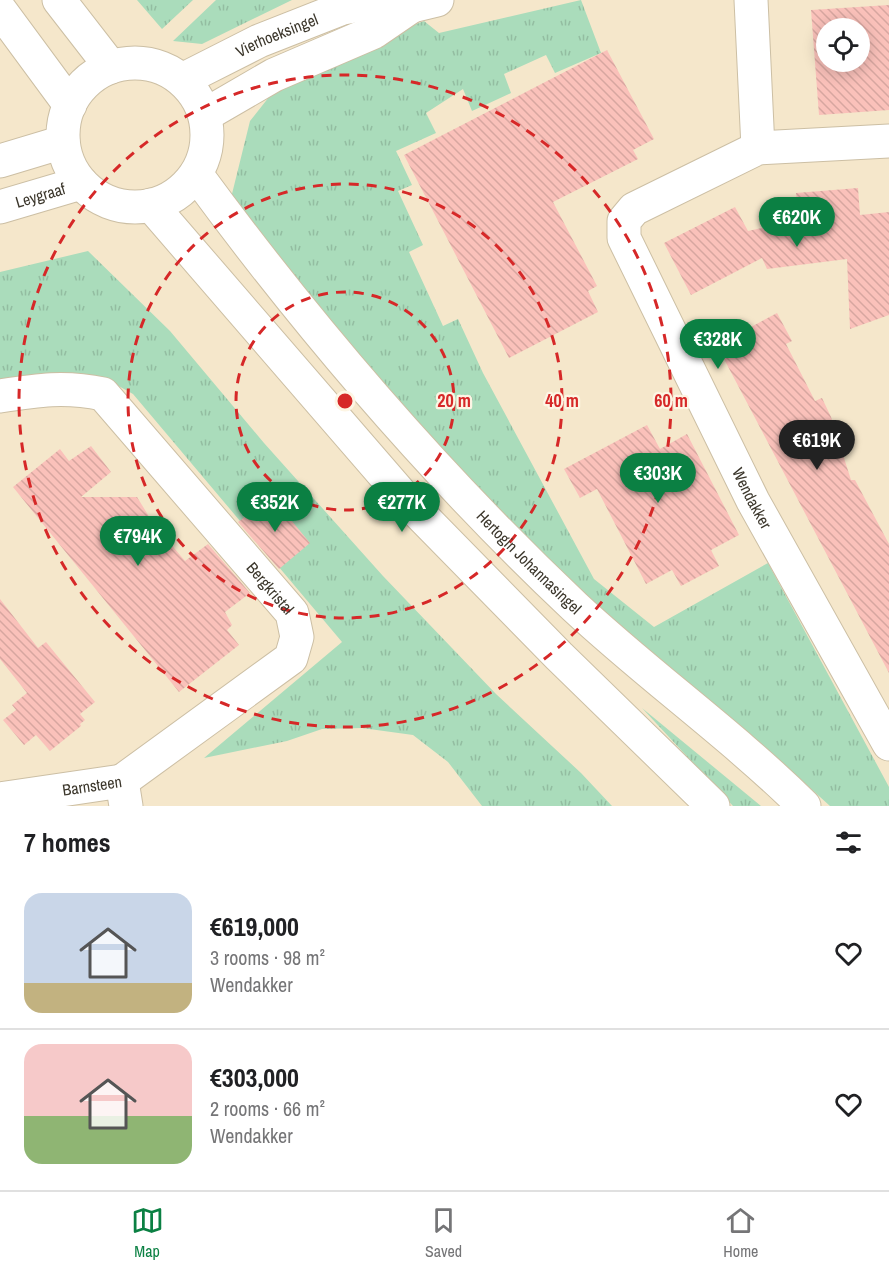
<!DOCTYPE html>
<html lang="en">
<head>
<meta charset="utf-8">
<style>
  :root { --surface:#fff; --page:#f2f2f2; --text:#202124; --muted:#757577; --line:#e0e0e0; --accent:#0b8043 }
  body { margin:0; font-family:"Archivo Narrow",sans-serif; background:var(--page); color:var(--text); height:100vh; display:flex; flex-direction:column; font-size:22px; white-space:nowrap }
  * { box-sizing:border-box; margin:0 }
  p { font-size:20px; color:var(--muted) }
  .icon { flex:none; width:33px; height:33px; fill:none; stroke:currentColor; stroke-width:2; stroke-linecap:round; stroke-linejoin:round }
  .map { position:relative; height:806px; overflow:hidden }
  .sheet { display:flex; flex-direction:column; background:var(--surface); flex:1 }
  .sheet>* { flex:none }
  .tools { position:absolute; left:816px; top:18px; display:grid; gap:12px }
  .tools a { display:grid; place-items:center; width:54px; height:54px; border-radius:50%; background:var(--surface); box-shadow:0 3px 15px #0003; font-size:30px }
  .price { position:absolute; translate:-50% -51px; padding:0 14px; border-radius:21px; background:var(--accent); color:#fff; font-size:20px; line-height:39px; filter:drop-shadow(0 2px 3px #0008) }
  .price::after { content:''; position:absolute; left:50%; top:36px; width:18px; height:14px; margin-left:-9px; background:inherit; clip-path:polygon(0 0,100% 0,50% 100%) }
  .price.on { background:#222; color:#fff }
  ul { padding:0; list-style:none }
  li { display:flex; align-items:center; gap:18px; height:150px; padding:0 24px }
  li+li { border-top:2px solid var(--line) }
  li span { display:grid; place-items:center; flex:none; width:168px; height:120px; border-radius:18px; color:#555 }
  li>.icon { margin-inline-start:auto }
  span .icon { width:72px; height:72px; fill:#fffc; stroke-width:1 }
  li b { font-size:26px }
  h2 { display:flex; justify-content:space-between; align-items:center; height:72px; padding:0 24px; font-size:26px }
  .tab-bar { display:flex; justify-content:space-around; align-items:center; height:84px; border-top:2px solid var(--line); background:var(--surface); font-size:16px; color:var(--muted) }
  .tab-bar a { display:grid; justify-items:center; gap:3px }
  .tab-bar .on { color:var(--accent) }
  .map>svg:first-child { display:block }
</style>
</head>
<body>
<div class="map">
<svg width="889" height="806" viewBox="0 0 889 806">
  <defs>
    <pattern id="grass-tufts" width="24" height="20" patternUnits="userSpaceOnUse" patternTransform="scale(1.5)"><rect width="24" height="20" fill="#aadcbb"/><path d="M3 7l-1-3M5 7V3M7 7l1-3M15 17l-1-3M17 17v-4M19 17l1-3" fill="none" stroke="#93bda1"/></pattern>
    <pattern id="building-back-hatch" width="6" height="6" patternUnits="userSpaceOnUse" patternTransform="scale(1.5)"><rect width="6" height="6" fill="#fac1ba"/><path d="M-1 5l2 2M0 0l6 6M5-1l2 2" fill="none" stroke="#d7a6a0"/></pattern>
  </defs>
  <rect width="100%" height="100%" fill="#f5e7cb"/>
  <!-- grass -->
  <path fill="url(#grass-tufts)" d="M137 0H193L162 29Z
    M216 0H292L202 44 173 41Z
    M581 0 601 53 555 73 546 55 504 74 511 93 472 111 463 89 426 113 436 133 396 151 412 185 398 191 423 245 409 252 443 326 458 319 483 373 594 579 654 627 768 563 889 787V806H830L767 749 660 668 571 595 368 381 230 202 250 121 288 73 424 21 439 33Z
    M88 251 170 331 264 443 383 576 496 694 581 773 612 806H482L448 762 413 735 362 728 322 729 287 741 204 758 342 642 133 394 106 379 0 384V272Z
    M642 708 761 806H733Z"/>
  <!-- building -->
  <path fill="url(#building-back-hatch)" fill-rule="evenodd" d="M889 5V110L819 115 811 10ZM826 28H860V62H826Z
    M607 50 654 139 633 150 638 159 553 202 597 286 588 291 598 312 509 358 404 155Z
    M858 188 860 215 889 212V315L850 329 847 259 767 269 762 258 691 295 664 243 735 207 748 231 799 220 796 193Z
    M777 313 792 341 786 344 815 401 822 398 831 417 851 480H855L889 544V673L724 359 746 348 738 334Z
    M647 425 660 449 687 434 739 535 711 550 719 566 681 586 672 570 646 584 597 489 580 498 564 469Z
    M91 446 111 472 81 497H137L153 523 185 561 208 544 250 593 225 612 232 625 227 630 239 645 179 692 13 487 60 449 69 461Z
    M272 497 310 543 279 569 238 522Z
    M0 599 38 648 46 642 95 702 80 714 85 720 80 724 81 726 50 751 36 735 24 745 3 720 16 710 12 705 27 693 0 659Z"/>
  <g fill="none" stroke-linecap="round" stroke-linejoin="round">
    <defs>
      <g id="minor">
        <path d="M751 0 758 148"/>
        <path id="s1" d="M182 80 259 41 343 8 364 4 412 6 437 0"/>
        <path d="M205 115 274 75 374 32 412 6"/>
        <path id="s2" d="M889 141 758 148 634 209 624 221V238L753 501 889 744"/>
        <path d="M0 161 63 142"/>
        <path id="s3" d="M0 207 81 183"/>
        <path id="s4" d="M0 396C38 390 65 386 103 394L292 613 297 637 291 658 122 781"/>
        <path id="s5" d="M0 799 122 781 126 806"/>
      </g>
      <g id="major">
        <path d="M59 0 111 67"/>
        <path d="M0 10 70 105"/>
        <circle cx="135" cy="135" r="72"/>
        <path id="s6" d="M196 174C310 329 435 475 575 607 649 676 732 735 804 806"/>
        <path d="M151 205 406 500 559 656 713 806"/>
      </g>
    </defs>
    <!-- minor casing -->
    <use href="#minor" stroke="#ccbfa4" stroke-width="35"/>
    <!-- major casing -->
    <use href="#major" stroke="#ccbfa4" stroke-width="35"/>
    <!-- minor -->
    <use href="#minor" stroke="#fff" stroke-width="33"/>
    <!-- major -->
    <use href="#major" stroke="#fff" stroke-width="33"/>
  </g>
  <!-- distance rings -->
  <g fill="none" stroke="#d62828" stroke-width="3" stroke-dasharray="10 8">
    <circle cx="345" cy="401" r="109"/>
    <circle cx="345" cy="401" r="217"/>
    <circle cx="345" cy="401" r="326"/>
  </g>
  <g text-anchor="middle" stroke-width="4.5" stroke-linejoin="round" paint-order="stroke">
    <!-- street labels -->
    <g font-size="16" fill="#3c372c" stroke="#fdf5e4">
      <text dy="6" stroke="none"><textPath href="#s1" startOffset="105">Vierhoeksingel</textPath></text>
      <text dy="6" stroke="none"><textPath href="#s3" startOffset="42">Leygraaf</textPath></text>
      <text dy="6" stroke="none"><textPath href="#s2" startOffset="592">Wendakker</textPath></text>
      <text dy="6" stroke="none"><textPath href="#s6" startOffset="512">Hertogin Johannasingel</textPath></text>
      <text dy="6" stroke="none"><textPath href="#s4" startOffset="360">Bergkristal</textPath></text>
      <text dy="6" stroke="none"><textPath href="#s5" startOffset="93">Barnsteen</textPath></text>
    </g>
  </g>
  <circle cx="345" cy="401" r="9" fill="#d62828" stroke="#fdf5e4" stroke-width="3"/>
  <g font-size="18" text-anchor="middle" font-weight="bold" fill="#d62828" stroke="#fdf5e4" stroke-width="4.5" stroke-linejoin="round" paint-order="stroke">
    <text x="454" y="407">20 m</text>
    <text x="562" y="407">40 m</text>
    <text x="671" y="407">60 m</text>
  </g>
</svg>
<div class="tools">
<a><svg class="icon" aria-label="locate" viewBox="0 0 24 24"><circle cx="12" cy="12" r="6"/><path d="M12 2v4M12 18v4M2 12h4M18 12h4"/></svg></a>
</div>
<b class="price" style="left:797px;top:248px">€620K</b>
<b class="price" style="left:718px;top:370px">€328K</b>
<b class="price on" style="left:817px;top:471px">€619K</b>
<b class="price" style="left:658px;top:504px">€303K</b>
<b class="price" style="left:275px;top:533px">€352K</b>
<b class="price" style="left:402px;top:533px">€277K</b>
<b class="price" style="left:138px;top:567px">€794K</b>
</div>
<section class="sheet">
<h2>7 homes<svg class="icon" aria-label="filters" viewBox="0 0 24 24"><path d="M4 7h16M4 17h16"/><circle cx="9" cy="7" r="2"/><circle cx="15" cy="17" r="2"/></svg></h2>
<ul>
<li><span style="background:linear-gradient(#c9d6e8 75%,#c2b280 0)"><svg class="icon" aria-label="home" viewBox="0 0 24 24"><path d="M3 11l9-7 9 7M6 9v11h12V9"/></svg></span><div><b>€619,000</b><p>3 rooms · 98 m²</p><p>Wendakker</p></div><svg class="icon" aria-label="heart" viewBox="0 0 24 24"><path d="M12 20l-8-8c-3-5 5-10 8-4 3-6 11-1 8 4z"/></svg></li>
<li><span style="background:linear-gradient(#f6c9c9 60%,#8fb573 0)"><svg class="icon" aria-label="home" viewBox="0 0 24 24"><path d="M3 11l9-7 9 7M6 9v11h12V9"/></svg></span><div><b>€303,000</b><p>2 rooms · 66 m²</p><p>Wendakker</p></div><svg class="icon" aria-label="heart" viewBox="0 0 24 24"><path d="M12 20l-8-8c-3-5 5-10 8-4 3-6 11-1 8 4z"/></svg></li>
</ul>
</section>
<nav class="tab-bar">
<a class="on"><svg class="icon" aria-label="map" viewBox="0 0 24 24"><path d="M3 6l6-2 6 2 6-2v14l-6 2-6-2-6 2zM9 4v14M15 6v14"/></svg>Map</a>
<a><svg class="icon" aria-label="saved" viewBox="0 0 24 24"><path d="M7 4h10v16l-5-4-5 4z"/></svg>Saved</a>
<a><svg class="icon" aria-label="home" viewBox="0 0 24 24"><path d="M3 11l9-7 9 7M6 9v11h12V9"/></svg>Home</a>
</nav>
</body>
</html>
